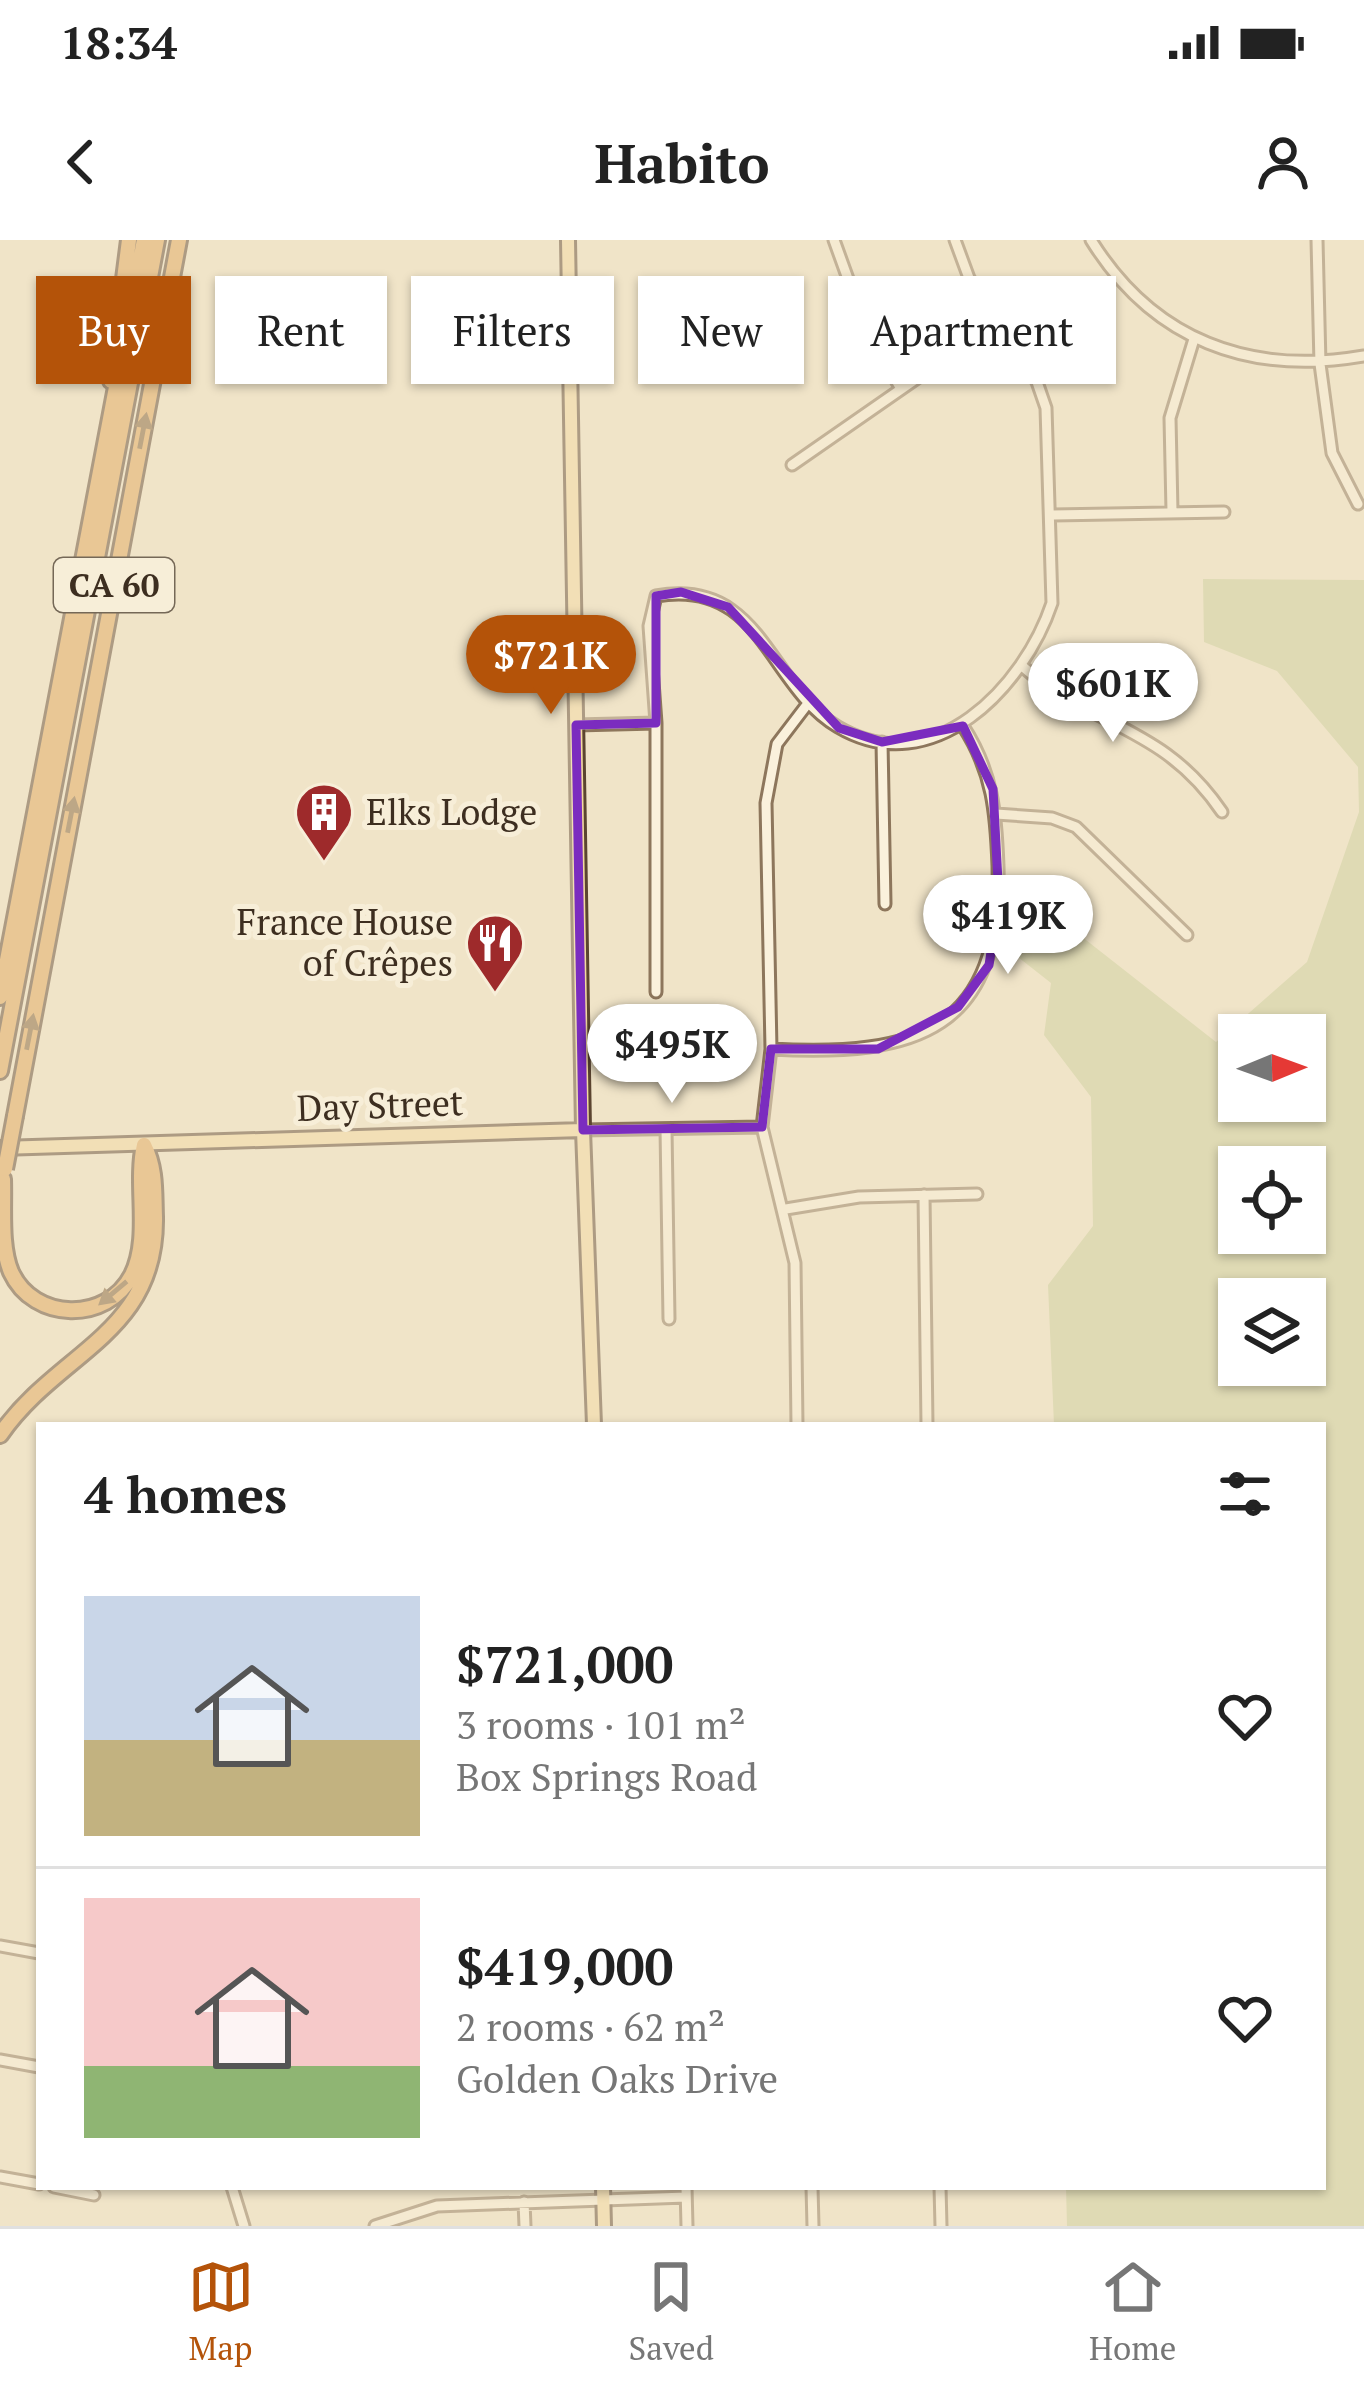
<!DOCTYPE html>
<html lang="en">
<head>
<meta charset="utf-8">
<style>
  :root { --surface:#fff; --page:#f2f2f2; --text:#222; --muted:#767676; --line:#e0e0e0; --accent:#b45309 }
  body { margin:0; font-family:"PT Serif",serif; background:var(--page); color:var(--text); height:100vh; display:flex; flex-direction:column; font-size:45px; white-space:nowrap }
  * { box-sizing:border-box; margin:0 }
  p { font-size:39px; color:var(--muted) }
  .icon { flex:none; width:66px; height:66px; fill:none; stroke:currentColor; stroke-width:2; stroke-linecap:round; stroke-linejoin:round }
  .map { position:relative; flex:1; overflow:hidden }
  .side { position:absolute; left:36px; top:1182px; width:1290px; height:768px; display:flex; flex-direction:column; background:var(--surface); border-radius:0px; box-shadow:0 3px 9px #0004 }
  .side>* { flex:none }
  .hud { position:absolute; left:36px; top:36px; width:1293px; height:108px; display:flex; gap:24px }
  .needle { width:78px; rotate:89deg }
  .controls { position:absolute; left:1218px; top:774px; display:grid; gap:24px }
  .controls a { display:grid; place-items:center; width:108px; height:108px; border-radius:0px; background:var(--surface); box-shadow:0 3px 9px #0004; font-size:60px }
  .price { position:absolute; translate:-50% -102px; padding:0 27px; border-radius:42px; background:#fff; color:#222; font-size:39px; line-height:78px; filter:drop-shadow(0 3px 6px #0008) }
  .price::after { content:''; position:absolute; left:50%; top:72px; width:36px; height:27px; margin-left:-18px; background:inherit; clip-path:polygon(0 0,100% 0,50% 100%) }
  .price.selected { background:var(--accent); color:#fff }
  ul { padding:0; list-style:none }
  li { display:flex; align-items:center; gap:36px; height:300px; padding:0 48px }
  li+li { border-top:3px solid var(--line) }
  li span { display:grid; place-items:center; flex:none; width:336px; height:240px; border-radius:0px; color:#555 }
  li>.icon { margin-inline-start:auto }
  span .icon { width:144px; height:144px; fill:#fffc; stroke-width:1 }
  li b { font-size:51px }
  h2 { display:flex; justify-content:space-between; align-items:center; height:144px; padding:0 48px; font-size:51px }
  .pill { padding:0 42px; border-radius:0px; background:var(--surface); box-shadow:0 3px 9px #0004; font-size:42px; line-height:108px }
  .pill.selected { background:var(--accent); color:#fff }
  .status { display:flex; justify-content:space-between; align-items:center; height:84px; padding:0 60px; background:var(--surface); direction:ltr }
  .status svg { height:33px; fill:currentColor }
  header { display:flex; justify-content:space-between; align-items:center; height:156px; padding:0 48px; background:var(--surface); font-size:54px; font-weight:700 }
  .dock { display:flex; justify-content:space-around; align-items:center; height:168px; border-top:3px solid var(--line); background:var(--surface); font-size:33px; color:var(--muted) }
  .dock a { display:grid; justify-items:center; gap:6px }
  .dock .selected { color:var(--accent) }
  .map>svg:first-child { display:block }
</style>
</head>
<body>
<div class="status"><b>18:34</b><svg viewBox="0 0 49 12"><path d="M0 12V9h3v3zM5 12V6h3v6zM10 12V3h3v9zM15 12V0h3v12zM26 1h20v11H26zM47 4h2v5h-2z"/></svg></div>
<header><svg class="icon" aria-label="back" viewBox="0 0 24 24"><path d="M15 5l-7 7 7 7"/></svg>Habito<svg class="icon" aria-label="person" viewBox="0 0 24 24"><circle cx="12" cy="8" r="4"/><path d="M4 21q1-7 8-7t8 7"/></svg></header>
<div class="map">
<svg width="1364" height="1986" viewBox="0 0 1364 1986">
  <rect width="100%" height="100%" fill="#f0e4c8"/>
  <!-- green -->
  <path fill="#c9cf9b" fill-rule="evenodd" d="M1203 339 1364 340V1986H1067L1066 1947H1323V1185H1054L1048 1045 1093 986 1091 857 1044 795 1051 743 1014 714 1015 667 1049 671 1216 802 1307 722 1359 572 1358 527 1277 431 1204 402ZM1239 795H1305V861H1239ZM1239 927H1305V993H1239ZM1239 1059H1305V1125H1239Z"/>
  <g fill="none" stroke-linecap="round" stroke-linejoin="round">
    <defs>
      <path id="minor" d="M834 0 865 86 901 149
        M1091 0C1153 100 1249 136 1364 116
        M1317 0 1320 124 1332 213 1358 264
        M792 225 995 84
        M1172 271 1170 178 1194 99
        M1053 275 1224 272
        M1022 426C1093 488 1163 485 1222 572
        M576 485 656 483
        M882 502 885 664
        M996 574 1052 578 1076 587 1187 695
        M656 752V483L649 386 656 356C762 337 768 446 838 487 933 543 1024 447 1052 363L1046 168 1037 142 969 38 955 0
        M771 809C918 817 1002 791 998 626 996 573 993 532 963 486
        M666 889 669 1079
        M583 890 762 887
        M924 955 927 1185
        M786 969 859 957 977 954
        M797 1185 795 1023 762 887 771 809 766 563 777 504 809 462
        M0 1706 39 1713
        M0 1820 39 1827
        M0 1937 39 1944
        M54 1947 94 1955
        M232 1947 244 1986
        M686 1947 687 1986
        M812 1947 813 1986
        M940 1947 941 1986
        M524 1962 525 1986
        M375 1986 437 1966 686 1957"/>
      <path id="major" d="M568 0 583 890 594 1185
        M0 908 583 890
        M603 1947 604 1986"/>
      <path id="highway" d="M111 141 129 0
        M0 757 144 0
        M0 831 157 0
        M15 876 179 0
        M3 939C4 968 0 1006 11 1032 34 1082 107 1083 132 1035 151 997 135 946 144 905
        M0 1195C58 1111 157 1095 155 977 154 951 156 929 144 905"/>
    </defs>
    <!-- minor casing -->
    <use href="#minor" stroke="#8d765c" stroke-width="15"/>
    <!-- major casing -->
    <use href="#major" stroke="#5b4430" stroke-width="18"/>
    <!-- highway casing -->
    <use href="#highway" stroke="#5b4430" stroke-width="20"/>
    <!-- minor -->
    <use href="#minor" stroke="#faf1dc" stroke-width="9"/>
    <!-- major -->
    <use href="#major" stroke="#f3d9a0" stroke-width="12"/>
    <!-- highway -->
    <use href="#highway" stroke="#e0a458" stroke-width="14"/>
    <defs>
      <path id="highway-bridge" d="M5 929 15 876"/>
    </defs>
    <!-- highway-bridge casing -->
    <use href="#highway-bridge" stroke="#5b4430" stroke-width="20" stroke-linecap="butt"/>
    <!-- highway-bridge -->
    <use href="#highway-bridge" stroke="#e0a458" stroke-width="14"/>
  </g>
  <!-- one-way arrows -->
  <defs><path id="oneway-solid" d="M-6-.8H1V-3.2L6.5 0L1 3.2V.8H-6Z" transform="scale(3)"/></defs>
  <g fill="#7e5d36">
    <use href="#oneway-solid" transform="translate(143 191) rotate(-79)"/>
    <use href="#oneway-solid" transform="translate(71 575) rotate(-79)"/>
    <use href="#oneway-solid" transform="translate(30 792) rotate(-79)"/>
    <use href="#oneway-solid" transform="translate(113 1053) rotate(140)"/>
  </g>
  <!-- marked area -->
  <path d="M0 0H1364V1986H0ZM681 352 728 367 839 488 882 502 963 486 993 549 999 660 989 725 958 767 878 809H771L762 887 583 890 576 485 656 483V356Z" fill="#f0e4c8" fill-opacity=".55" fill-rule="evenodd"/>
  <path fill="none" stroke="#7b2cbf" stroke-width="9" stroke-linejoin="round" d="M681 352 728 367 839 488 882 502 963 486 993 549 999 660 989 725 958 767 878 809H771L762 887 583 890 576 485 656 483V356Z"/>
  <!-- icons -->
  <defs>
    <symbol id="building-pin" viewBox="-11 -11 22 30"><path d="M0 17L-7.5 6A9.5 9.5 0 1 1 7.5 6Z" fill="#9e2a2b" stroke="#f7eed8"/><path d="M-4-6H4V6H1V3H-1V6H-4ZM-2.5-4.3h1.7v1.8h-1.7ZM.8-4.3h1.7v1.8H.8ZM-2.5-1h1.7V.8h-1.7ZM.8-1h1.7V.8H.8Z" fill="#fff"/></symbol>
    <symbol id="restaurant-pin" viewBox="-11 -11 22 30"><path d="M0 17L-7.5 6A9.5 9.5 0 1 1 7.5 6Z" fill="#9e2a2b" stroke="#f7eed8"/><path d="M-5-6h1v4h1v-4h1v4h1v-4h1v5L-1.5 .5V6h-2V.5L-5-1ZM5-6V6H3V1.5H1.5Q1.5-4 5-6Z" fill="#fff"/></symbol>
  </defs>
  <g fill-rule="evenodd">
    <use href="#building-pin" x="291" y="539" width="66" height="90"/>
    <use href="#restaurant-pin" x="462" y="670" width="66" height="90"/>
  </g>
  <g text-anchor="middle" stroke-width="10" stroke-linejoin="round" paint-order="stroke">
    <!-- shield labels -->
    <rect fill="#f7eed8" stroke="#756857" stroke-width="3" x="54" y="318" width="120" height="54" rx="9"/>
    <g font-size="33" font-weight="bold" fill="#3d2e20">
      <text x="114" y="357">CA 60</text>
    </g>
    <!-- poi labels -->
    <g font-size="36" fill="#3d2e20" stroke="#f7eed8" text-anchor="start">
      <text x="366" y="585">Elks Lodge</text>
      <text x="453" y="695" text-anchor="end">France House<tspan x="453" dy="41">of Crêpes</tspan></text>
    </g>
    <!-- street labels -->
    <g font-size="36" fill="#3d2e20" stroke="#f7eed8">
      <text transform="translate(380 865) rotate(-2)" y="13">Day Street</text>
    </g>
  </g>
</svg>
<div class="controls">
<a><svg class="needle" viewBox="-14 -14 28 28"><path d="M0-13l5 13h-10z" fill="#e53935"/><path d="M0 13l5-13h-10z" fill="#767676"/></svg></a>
<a><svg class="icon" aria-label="locate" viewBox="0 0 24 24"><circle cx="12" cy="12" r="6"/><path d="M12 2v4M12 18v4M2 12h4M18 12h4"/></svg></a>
<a><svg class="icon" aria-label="layers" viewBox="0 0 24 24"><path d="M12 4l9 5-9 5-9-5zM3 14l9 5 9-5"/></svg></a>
</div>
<b class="price selected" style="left:551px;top:477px">$721K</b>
<b class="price" style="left:1113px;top:505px">$601K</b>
<b class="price" style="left:1008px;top:737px">$419K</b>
<b class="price" style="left:672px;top:866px">$495K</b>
<div class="hud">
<a class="pill selected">Buy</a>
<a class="pill">Rent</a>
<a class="pill">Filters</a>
<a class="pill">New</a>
<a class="pill">Apartment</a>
</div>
<section class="side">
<h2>4 homes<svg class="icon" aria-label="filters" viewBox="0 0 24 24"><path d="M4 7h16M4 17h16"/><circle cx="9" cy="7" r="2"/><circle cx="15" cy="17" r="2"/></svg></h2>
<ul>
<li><span style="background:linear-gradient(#c9d6e8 60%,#c2b280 0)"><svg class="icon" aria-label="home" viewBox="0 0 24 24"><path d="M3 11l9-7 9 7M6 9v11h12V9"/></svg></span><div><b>$721,000</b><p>3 rooms · 101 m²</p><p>Box Springs Road</p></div><svg class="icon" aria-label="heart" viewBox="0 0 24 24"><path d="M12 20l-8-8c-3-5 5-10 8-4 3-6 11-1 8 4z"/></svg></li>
<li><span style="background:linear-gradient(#f6c9c9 70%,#8fb573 0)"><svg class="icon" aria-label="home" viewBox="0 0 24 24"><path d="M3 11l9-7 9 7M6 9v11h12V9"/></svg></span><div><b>$419,000</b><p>2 rooms · 62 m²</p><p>Golden Oaks Drive</p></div><svg class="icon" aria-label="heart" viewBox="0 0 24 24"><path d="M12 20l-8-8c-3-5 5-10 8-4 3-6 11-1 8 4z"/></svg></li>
</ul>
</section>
</div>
<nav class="dock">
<a class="selected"><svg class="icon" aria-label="map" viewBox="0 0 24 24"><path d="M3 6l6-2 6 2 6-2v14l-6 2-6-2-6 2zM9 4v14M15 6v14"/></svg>Map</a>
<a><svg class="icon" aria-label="saved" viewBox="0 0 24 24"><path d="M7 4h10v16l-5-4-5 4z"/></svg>Saved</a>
<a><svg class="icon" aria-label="home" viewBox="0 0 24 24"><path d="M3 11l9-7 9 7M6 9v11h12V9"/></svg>Home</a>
</nav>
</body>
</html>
